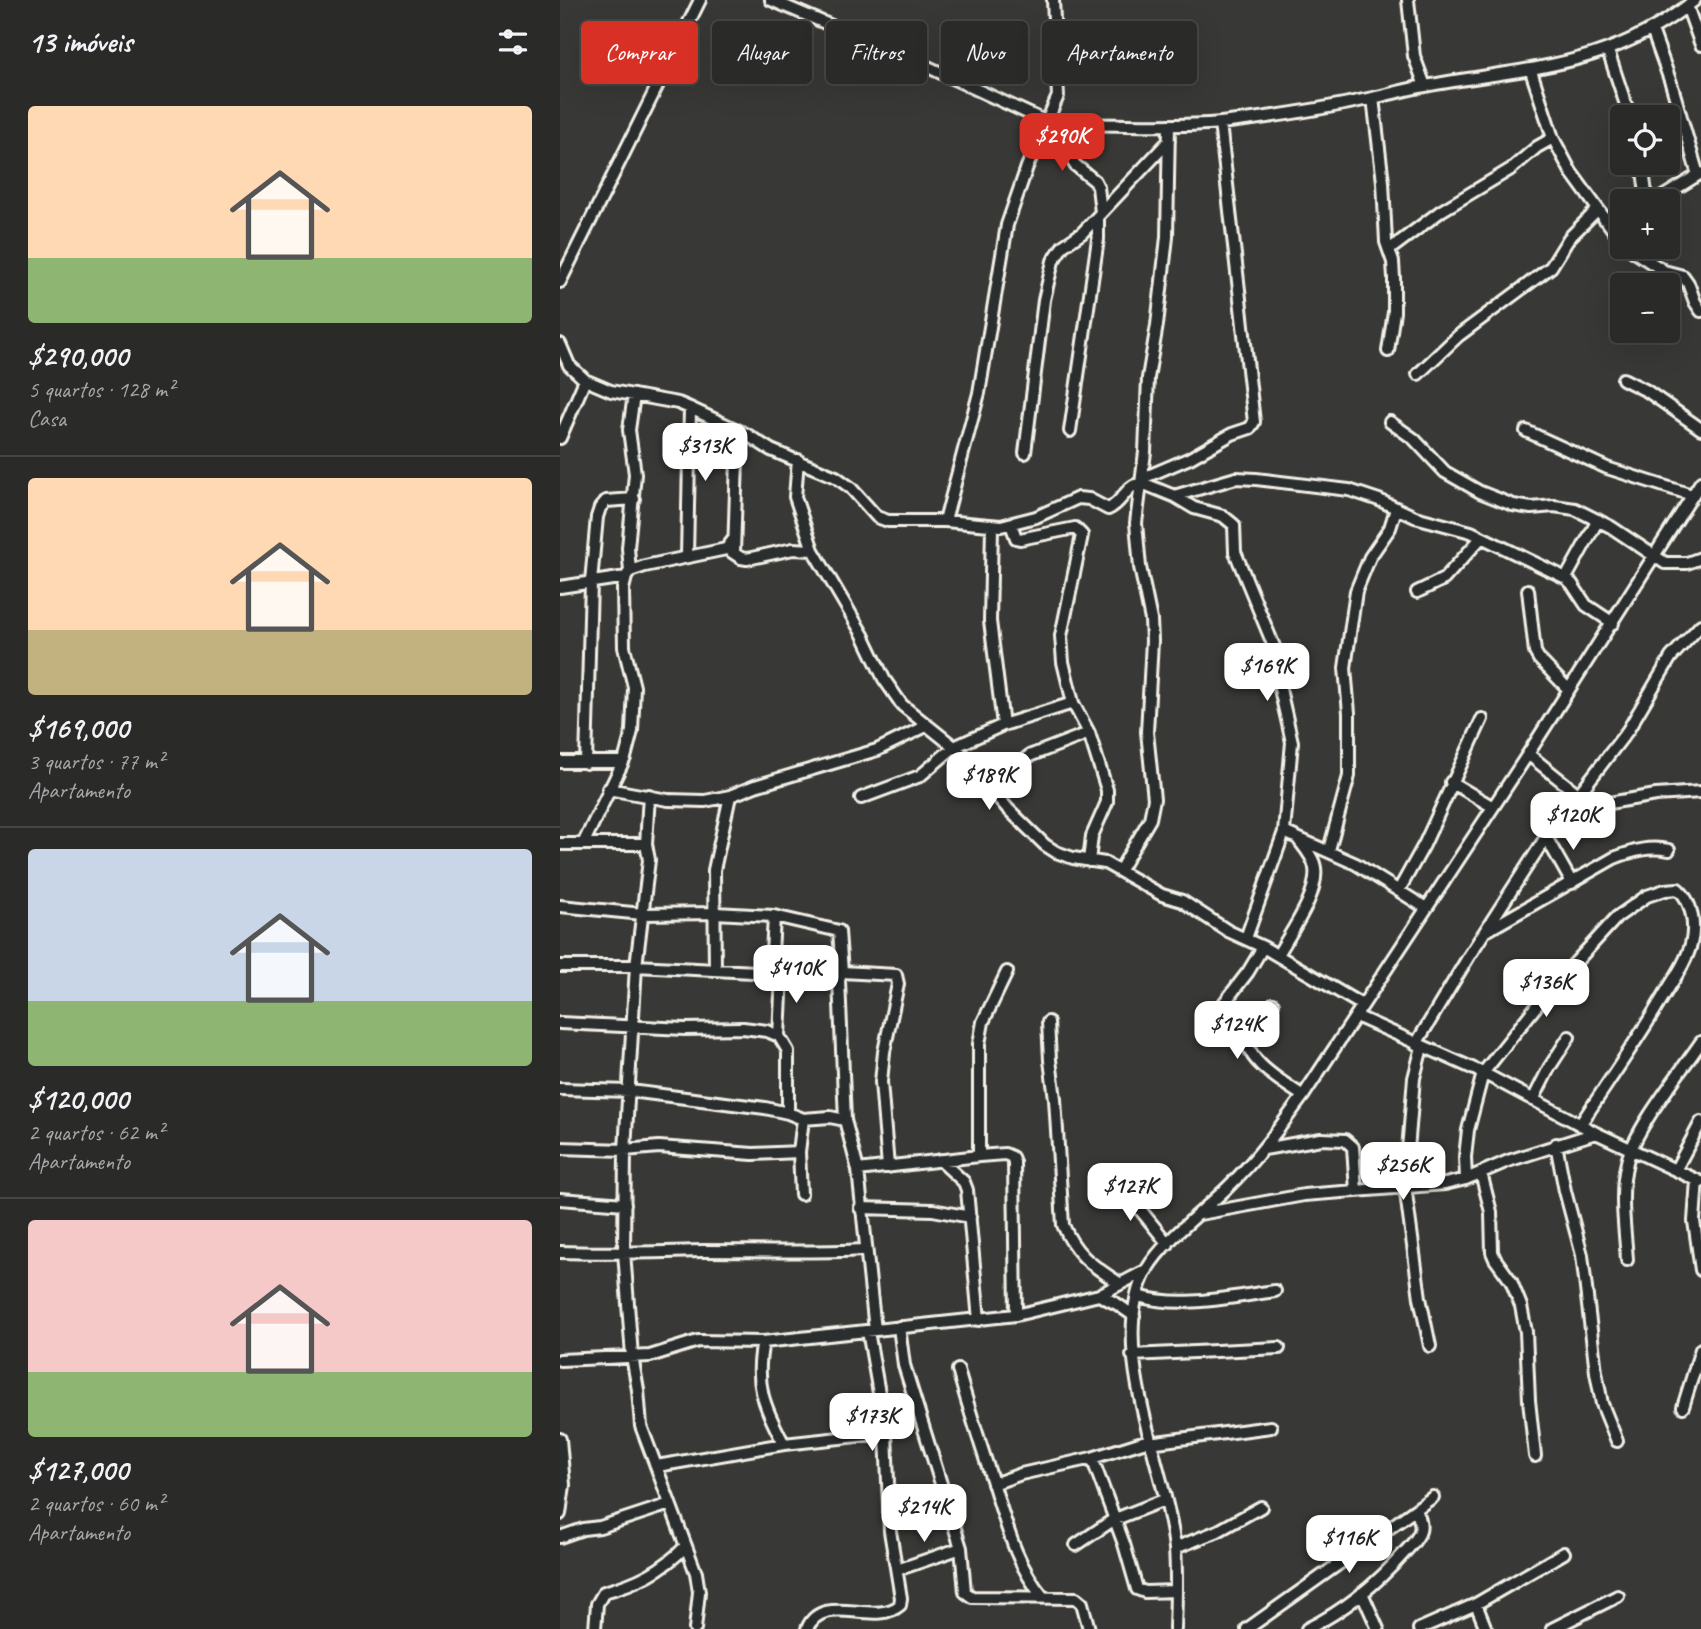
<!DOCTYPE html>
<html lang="pt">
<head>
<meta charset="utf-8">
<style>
  :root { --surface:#2a2a28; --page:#323230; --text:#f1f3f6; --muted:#a5a7a8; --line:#464645; --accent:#d93025 }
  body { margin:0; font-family:Caveat,sans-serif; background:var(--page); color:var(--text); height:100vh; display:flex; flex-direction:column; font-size:26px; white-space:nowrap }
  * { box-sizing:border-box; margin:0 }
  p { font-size:23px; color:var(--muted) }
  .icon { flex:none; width:38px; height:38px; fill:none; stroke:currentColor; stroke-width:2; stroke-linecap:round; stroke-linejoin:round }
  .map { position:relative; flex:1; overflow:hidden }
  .side { display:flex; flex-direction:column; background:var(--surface); width:560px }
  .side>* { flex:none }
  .guide { position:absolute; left:21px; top:21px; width:665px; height:63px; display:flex; gap:14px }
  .controls { position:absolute; left:1050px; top:105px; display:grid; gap:14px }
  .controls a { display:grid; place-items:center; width:70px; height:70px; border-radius:7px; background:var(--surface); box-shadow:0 7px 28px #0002,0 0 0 2px var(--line); font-size:35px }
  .price { position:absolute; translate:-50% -60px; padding:0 16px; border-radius:14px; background:#fff; color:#222; font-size:23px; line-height:46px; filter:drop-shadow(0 2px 4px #0008) }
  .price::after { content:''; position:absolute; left:50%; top:42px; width:21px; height:16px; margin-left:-10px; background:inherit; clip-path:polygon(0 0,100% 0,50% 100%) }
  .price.active { background:var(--accent); color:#fff }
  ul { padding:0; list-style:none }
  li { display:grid; align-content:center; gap:14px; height:371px; padding:0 28px }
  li+li { border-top:2px solid var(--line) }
  li span { display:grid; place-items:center; height:217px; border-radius:7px; color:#555 }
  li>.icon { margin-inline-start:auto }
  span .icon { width:126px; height:126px; fill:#fffc; stroke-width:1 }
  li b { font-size:30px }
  h2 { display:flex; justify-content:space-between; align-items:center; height:84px; padding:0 28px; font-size:30px }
  .tag { padding:0 24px; border-radius:7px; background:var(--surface); box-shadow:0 7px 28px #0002,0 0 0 2px var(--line); font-size:24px; line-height:63px }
  .tag.active { background:var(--accent); color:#fff }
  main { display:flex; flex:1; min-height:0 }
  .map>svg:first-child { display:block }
</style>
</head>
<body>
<main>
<section class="side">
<h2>13 imóveis<svg class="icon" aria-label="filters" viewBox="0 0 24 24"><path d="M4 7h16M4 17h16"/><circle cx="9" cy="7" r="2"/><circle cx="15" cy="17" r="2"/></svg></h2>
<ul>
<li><span style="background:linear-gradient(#ffd9b3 70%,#8fb573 0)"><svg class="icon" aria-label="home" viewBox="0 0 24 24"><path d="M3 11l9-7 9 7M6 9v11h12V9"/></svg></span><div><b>$290,000</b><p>5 quartos · 128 m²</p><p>Casa</p></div></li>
<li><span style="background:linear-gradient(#ffd9b3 70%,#c2b280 0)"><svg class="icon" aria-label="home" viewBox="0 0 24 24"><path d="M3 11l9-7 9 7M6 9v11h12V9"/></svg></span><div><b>$169,000</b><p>3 quartos · 77 m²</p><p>Apartamento</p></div></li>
<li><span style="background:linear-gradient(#c9d6e8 70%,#8fb573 0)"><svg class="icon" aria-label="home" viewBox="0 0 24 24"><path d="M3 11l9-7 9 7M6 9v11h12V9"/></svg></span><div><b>$120,000</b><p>2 quartos · 62 m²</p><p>Apartamento</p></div></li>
<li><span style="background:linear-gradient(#f6c9c9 70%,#8fb573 0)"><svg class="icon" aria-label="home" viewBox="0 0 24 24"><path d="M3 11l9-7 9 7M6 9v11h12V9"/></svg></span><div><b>$127,000</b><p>2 quartos · 60 m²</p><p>Apartamento</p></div></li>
</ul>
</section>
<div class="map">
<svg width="1141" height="1629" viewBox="0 0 1141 1629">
  <rect width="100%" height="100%" fill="#383836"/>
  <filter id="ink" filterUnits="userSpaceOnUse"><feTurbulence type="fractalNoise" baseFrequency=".0143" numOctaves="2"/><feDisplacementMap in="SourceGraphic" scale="14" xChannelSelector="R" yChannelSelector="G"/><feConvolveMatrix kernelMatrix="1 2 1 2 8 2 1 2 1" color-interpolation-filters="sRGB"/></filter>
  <g filter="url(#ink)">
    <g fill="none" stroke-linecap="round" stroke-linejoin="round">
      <defs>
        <path id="minor" d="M211 0 368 67 487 122 501 125C554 123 608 128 661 123 712 117 763 109 813 98 830 94 848 89 865 86 968 67 1048 69 1135 0
          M848 0 854 56 865 86
          M1127 6 1141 45
          M1092 30 1111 83 1138 175
          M1048 51 1070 117
          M971 71 993 138 1011 172 1062 242
          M813 98 823 182 826 242 833 262 834 278V312L828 351
          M501 125 508 153 515 165 535 181 538 187 541 212
          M1082 163 1087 201
          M1096 201 1141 173
          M1044 219 1062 216
          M1067 247 1104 271 1123 276 1128 283 1135 302 1141 311
          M829 250 881 211 951 169 977 147 993 138
          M0 282 140 0
          M0 344 9 365 25 380 51 391 118 403 130 408 186 434 211 450 276 477 291 488 317 517 328 521H385L441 526 476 517 518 498 529 499 548 509C563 503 565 485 582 483L614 496 676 478 696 479 789 490 819 500 855 517 911 532 1006 578 1012 584 1026 605 1053 623
          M858 374 898 336 991 267 1009 238 1037 210
          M1063 379 1087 391 1141 429
          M830 422 854 439 885 472 920 492 953 505 971 508 994 506 1015 509 1051 527 1105 563H1127L1141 558
          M166 425 177 459 174 553
          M510 431 538 239V216
          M966 431 1047 468 1132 495
          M0 438 25 380
          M465 453 484 300 493 261 503 246 522 233 609 141
          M238 460 235 497 253 550 303 635 324 679 342 705 398 750 448 809 485 845 496 852 513 858 545 863 602 895 622 901 668 931 703 947 802 1005
          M583 478 630 458 672 434 690 428 694 422 660 123
          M614 496 634 508 663 516 674 525 675 552 720 661V689L732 742 724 832 686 938
          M385 521 419 393 447 225 467 167 498 96 493 0
          M451 524 456 538 460 539 515 528 522 535 501 636 503 662 513 703 529 733 547 790V802L532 836 529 861
          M432 527 430 621 443 725
          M169 550 181 558 187 559 233 549 253 550
          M127 557 130 408
          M70 571 68 548 75 474 69 430 74 395
          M1006 578 1038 520
          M0 587 66 577
          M968 590 975 652 979 659 1009 690
          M857 592 884 579 921 538
          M968 754 1019 795
          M0 762H61
          M26 763 31 582 37 517 40 508 46 501 74 499
          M891 782 933 807
          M48 789 108 800 145 801 170 796 195 786 317 750 366 726
          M429 789 469 756 529 733
          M89 795 86 844 89 860 76 966 65 1150 64 1252 72 1356 78 1390 81 1426 136 1573 139 1592 135 1629
          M301 798 360 776 394 747 443 725 513 703
          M1008 810 1096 795 1141 792
          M724 832 796 864 866 908
          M986 837 1012 883
          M0 844H86
          M23 844 65 758 72 731 74 687 64 647 63 589 66 577 70 571 85 566 166 549 173 540
          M769 850 789 776V713L785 668 796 591 810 557 830 528 836 509
          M560 870 590 819 594 799 587 732 592 641 591 620 580 567 576 523 585 452 588 378 597 325 607 237 609 125
          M839 890 864 845 922 719
          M0 906 83 914 155 913 214 916 279 931 282 972 336 975 338 984 324 1052 321 1082 328 1167
          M928 930 1054 858C1072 851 1089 846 1109 850
          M718 955C730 933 759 894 755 868 754 858 744 847 738 839
          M0 966H76L254 975 282 972 279 980 285 1120 298 1170 315 1330
          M155 970 154 870 170 796
          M211 973 214 916
          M713 1004 690 1037C679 1058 729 1086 743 1096
          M796 1016 923 1073 1036 1133 1141 1182
          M651 1020 688 972 703 947
          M488 1022 490 1060 495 1099 503 1225C516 1256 532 1265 559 1283
          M0 1023 125 1029 183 1028 207 1031 219 1036 228 1051V1113
          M219 1036 222 974
          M856 1044 909 956 986 837 1068 730 1111 657 1141 625
          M862 1047 854 1078 845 1186 860 1298 870 1346
          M0 1089 70 1091 205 1108 228 1113 243 1119 270 1117 285 1120
          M973 1100 989 1068 1009 1037
          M996 1144 1005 1191 1022 1255 1036 1372 1042 1404 1057 1441
          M0 1148 65 1150 99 1147 193 1154 239 1152
          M704 1149 761 1139 785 1140 793 1147 796 1191
          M419 1156 445 1154 452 1157 454 1162 456 1315
          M380 1160 404 1182 407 1190 419 1320
          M1116 1169 1141 1122
          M298 1170 419 1156V1044L423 1022 447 972
          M921 1173 931 1212 932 1252 935 1259 951 1281 961 1306 966 1332 969 1400 975 1456
          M906 1179 905 1157 908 1130 923 1073 982 999 1057 917 1087 896 1105 890 1118 889C1132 901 1136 926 1131 944 1126 963 1113 980 1103 997 1077 1041 1048 1082 1020 1125
          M1137 1180 1134 1221 1141 1270
          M557 1181 608 1244
          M241 1194 239 1152 243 1119
          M0 1199 65 1204
          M300 1208 373 1210 410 1217
          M640 1214 744 1195 885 1184 906 1179 948 1161 1036 1133
          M0 1252C48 1254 96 1252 144 1251 198 1251 251 1253 305 1250
          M1067 1260C1065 1228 1059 1194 1067 1162 1075 1128 1120 1073 1141 1042
          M539 1295 557 1304 574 1316
          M578 1296C622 1309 670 1297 715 1291
          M339 1327 344 1365 401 1548 405 1592 412 1597 516 1598 522 1603 529 1629
          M203 1342C194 1384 204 1407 224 1444
          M572 1355 719 1348
          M0 1360 90 1356 138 1341 203 1342 456 1315 539 1295 587 1270
          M398 1370C409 1410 422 1449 435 1489 447 1527 457 1566 483 1597
          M1123 1407 1141 1349
          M0 1439 4 1485 0 1514
          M589 1443 711 1427
          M532 1458 564 1544 577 1589 585 1592 616 1591
          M97 1466 224 1444 326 1433
          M433 1484 461 1474 532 1458 589 1440
          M0 1537 23 1529 40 1527 110 1504
          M516 1545 553 1520 604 1500
          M615 1548 658 1531 701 1507
          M337 1570 401 1548
          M802 1593 818 1629
          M916 1604 926 1629
          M35 1629 37 1604 44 1592C77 1583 102 1571 126 1546
          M247 1629C262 1591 315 1627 340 1605L341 1598 330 1531 326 1433 308 1331
          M615 1629C616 1603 617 1576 615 1549 607 1470 545 1344 587 1269 605 1239 644 1211 669 1186 697 1159 720 1127 743 1096L968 754 1141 482
          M687 1629 873 1497
          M747 1629C785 1610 816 1585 844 1553 850 1546 858 1539 860 1531 862 1524 859 1517 856 1510
          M859 1629 916 1604 1004 1553
          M992 1629 1058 1596"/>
      </defs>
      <!-- minor casing -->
      <use href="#minor" stroke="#f4f1e8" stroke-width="16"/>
      <!-- minor -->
      <use href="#minor" stroke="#2a2d2e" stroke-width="10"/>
    </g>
  </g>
</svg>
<div class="controls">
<a><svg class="icon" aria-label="locate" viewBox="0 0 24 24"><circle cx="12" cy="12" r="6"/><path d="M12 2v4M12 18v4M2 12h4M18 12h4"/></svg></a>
<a>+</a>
<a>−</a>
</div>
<b class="price active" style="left:502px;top:173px">$290K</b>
<b class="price" style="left:145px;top:483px">$313K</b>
<b class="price" style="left:707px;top:703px">$169K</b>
<b class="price" style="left:429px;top:812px">$189K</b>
<b class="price" style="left:1013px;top:852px">$120K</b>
<b class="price" style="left:236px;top:1005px">$410K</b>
<b class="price" style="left:986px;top:1019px">$136K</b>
<b class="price" style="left:677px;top:1061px">$124K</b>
<b class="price" style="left:843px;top:1202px">$256K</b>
<b class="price" style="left:570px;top:1223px">$127K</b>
<b class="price" style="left:312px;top:1453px">$173K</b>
<b class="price" style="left:364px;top:1544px">$214K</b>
<b class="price" style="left:789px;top:1575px">$116K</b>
<div class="guide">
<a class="tag active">Comprar</a>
<a class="tag">Alugar</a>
<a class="tag">Filtros</a>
<a class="tag">Novo</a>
<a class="tag">Apartamento</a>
</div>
</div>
</main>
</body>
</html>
